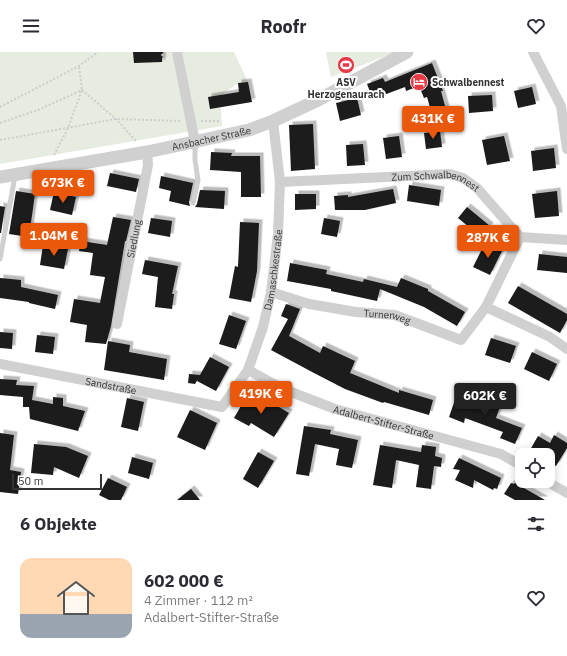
<!DOCTYPE html>
<html lang="de">
<head>
<meta charset="utf-8">
<style>
  :root { --surface:#fff; --page:#f2f2f3; --text:#2b2b33; --muted:#7c7c81; --accent:#ea580c }
  body { margin:0; font-family:"IBM Plex Sans",sans-serif; background:var(--page); color:var(--text); height:100vh; display:flex; flex-direction:column; font-size:15px; white-space:nowrap }
  * { box-sizing:border-box; margin:0 }
  p { font-size:13px; color:var(--muted) }
  .icon { flex:none; width:22px; height:22px; fill:none; stroke:currentColor; stroke-width:2; stroke-linecap:round; stroke-linejoin:round }
  .map { position:relative; height:448px; overflow:hidden }
  .details { display:flex; flex-direction:column; background:var(--surface); flex:1 }
  .details>* { flex:none }
  .fabs { position:absolute; left:515px; top:396px; display:grid; gap:8px }
  .fabs a { display:grid; place-items:center; width:40px; height:40px; border-radius:8px; background:var(--surface); box-shadow:0 2px 10px #0003; font-size:20px }
  .scale { position:absolute; left:12px; bottom:10px; width:90px; box-sizing:border-box; padding-left:4px; border:2px solid #333; border-top:0; font-size:11px; line-height:14px; white-space:nowrap; color:#333; -webkit-text-stroke:3px #fff; paint-order:stroke }
  .price { position:absolute; translate:-50% -34px; padding:0 9px; border-radius:4px; background:var(--accent); color:#fff; font-size:13px; line-height:26px; filter:drop-shadow(0 1px 2px #0008) }
  .price::after { content:''; position:absolute; left:50%; top:24px; width:12px; height:9px; margin-left:-6px; background:inherit; clip-path:polygon(0 0,100% 0,50% 100%) }
  .price.on { background:#222; color:#fff }
  ul { padding:0; list-style:none }
  li { display:flex; align-items:center; gap:12px; height:100px; padding:0 20px }
  li span { display:grid; place-items:center; flex:none; width:112px; height:80px; border-radius:12px; color:#555 }
  li>.icon { margin-inline-start:auto }
  span .icon { width:48px; height:48px; fill:#fffc; stroke-width:1 }
  li b { font-size:17px }
  h2 { display:flex; justify-content:space-between; align-items:center; height:48px; padding:0 20px; font-size:17px }
  header { display:flex; justify-content:space-between; align-items:center; height:52px; padding:0 20px; background:var(--surface); font-size:18px; font-weight:700 }
  .map>svg:first-child { display:block }
</style>
</head>
<body>
<header><svg class="icon" aria-label="menu" viewBox="0 0 24 24"><path d="M4 6h16M4 12h16M4 18h16"/></svg>Roofr<svg class="icon" aria-label="heart" viewBox="0 0 24 24"><path d="M12 20l-8-8c-3-5 5-10 8-4 3-6 11-1 8 4z"/></svg></header>
<div class="map">
<svg width="567" height="448" viewBox="0 0 567 448">
  <defs>
    <filter id="shadow"><feDropShadow dx="3.5" dy="-3.5" stdDeviation="0" flood-color="#0004"/></filter>
  </defs>
  <rect width="100%" height="100%" fill="#fff"/>
  <!-- green -->
  <path fill="#e6ecdf" d="M0 0H234L248 30 238 31 220 44 222 74 0 112Z
    M326 0H396L331 25Z"/>
  <!-- building -->
  <path fill="#1a1a1a" filter="url(#shadow)" d="M133 0H163L162 10 134 11Z
    M432 11 443 39H441L449 69 435 73 427 45 424 46 419 34 406 39 405 35 373 47 367 32 383 26 385 30Z
    M248 30 252 50 210 57 208 45 239 40 238 31Z
    M532 35 536 52 518 56 514 39Z
    M492 43 493 59 469 61 468 44Z
    M357 46 361 63 340 69 336 51Z
    M313 72 315 117 291 119 289 73Z
    M440 79 442 95 426 97 424 81Z
    M399 84 402 105 386 107 383 86Z
    M504 84 510 109 487 113 482 88Z
    M363 92 365 113 347 114 346 93Z
    M554 96 556 116 533 119 531 99Z
    M211 100 232 101 231 104H260L261 145H241V120L210 118Z
    M110 121 139 127 136 140 107 134Z
    M161 124 193 131 189 150 190 154 169 149 171 139 159 136Z
    M409 133 441 138 439 154 407 149Z
    M393 137 396 151 365 158H335L334 144 348 143V145Z
    M200 138 225 139 224 157 195 155 197 152Z
    M16 139 35 142 29 185 9 182Z
    M557 139 559 164 535 166 532 142Z
    M54 140 76 145 72 163 50 158Z
    M295 142H316V157L295 158Z
    M0 154 5 155 1 181H0Z
    M467 155 490 174 481 185 458 166Z
    M113 165 131 168 126 189H125L111 274 106 292 85 290 87 273 70 270 74 247 100 251 105 225 90 223 93 201 79 199 81 189 107 193Z
    M151 166 172 169 170 185 148 181Z
    M324 166 340 169 337 185 321 182Z
    M240 170 259 171 257 219 251 250 229 246 235 214 238 215Z
    M485 191 502 199 490 223 473 215Z
    M43 193 68 197 64 217 40 213Z
    M539 202 567 205V221L537 218Z
    M145 208 178 214 172 242H174L172 257 155 255 158 225 142 222Z
    M290 211 327 218 326 222 363 230 364 227 397 235 401 226 428 237V239L465 260 457 274 424 255 380 237 377 249 331 239V237L287 229Z
    M0 226 21 228V235L58 243 55 257 29 251V250L0 246Z
    M518 234 567 262V268L560 281 508 251Z
    M286 252 300 257 289 284 320 301 323 294 355 309 350 321 399 341V338L433 348 429 363 384 350 383 351 345 337 314 321 271 298 288 267 281 264Z
    M229 263 246 269 236 297 219 292Z
    M0 280 13 281 12 297 0 296Z
    M37 283 55 285 53 302 35 300Z
    M491 286 516 294 510 311 485 303Z
    M108 289 130 293 129 300 167 307 164 328 104 318Z
    M532 300 557 312 549 329 524 317Z
    M210 305 229 315 216 339 197 329 198 327 195 332 188 331 189 322 200 323Z
    M0 327 17 328 16 333 34 334 32 348 53 352V345L63 346V354L85 359 78 379 30 367 29 355H23V345L0 343Z
    M249 340 273 354 274 352 289 361 274 385 251 371 249 374 234 366Z
    M456 345 482 354 484 347 501 352 496 366 522 376 515 392 500 386 503 380 465 366 464 371 449 365Z
    M127 346 144 350 138 379 121 375Z
    M190 358 217 371 205 398 177 385Z
    M304 374 331 378 330 382 358 388 352 416 336 413 339 397 315 392 309 424 296 422Z
    M0 381 14 383 10 418 21 420 18 442 0 440Z
    M554 383 567 391V396L556 414 548 409V403H539L530 398 538 384 550 391Z
    M34 392 66 395 88 404 79 426 54 415 53 423 31 421Z
    M380 393 421 400 422 393 436 395 435 404 442 406 441 415 434 414 431 437 416 435 419 413 396 408 392 436 373 433Z
    M258 400 274 409 258 436 243 427Z
    M132 405 153 411 149 427 128 421Z
    M459 406 501 426 497 437 494 436 493 438 474 428 473 436 455 428 460 418 453 417Z
    M108 426 127 435 121 448H109L99 443Z
    M511 431 514 432 515 431 545 448H515L504 442Z
    M191 437 200 448H177Z"/>
  <g fill="none" stroke-linecap="round" stroke-linejoin="round">
    <!-- path -->
    <path stroke="#cdcdcd" stroke-width="2" stroke-dasharray="2 2" stroke-linecap="butt" d="M162 2 164 9 166 3
      M82 38 116 67 136 89
      M0 55 79 14 98 0
      M201 69H218L220 71
      M0 71 38 58 82 38
      M0 88 116 67 181 69
      M54 103 68 76 82 38 79 14"/>
    <!-- service -->
    <path stroke="#d0d0d0" stroke-width="5" d="M193 151 198 128 195 108V91
      M0 207 15 124"/>
    <!-- minor -->
    <g stroke="#d0d0d0" stroke-width="10">
      <path d="M177 0 195 90"/>
      <path d="M533 0 561 54 567 97"/>
      <path id="s1" d="M280 130 450 122 463 126 477 136 520 185 567 188"/>
      <path id="s2" d="M271 240 309 252 356 260 395 263 461 288 486 255 550 285 567 297"/>
      <path d="M486 255 520 185"/>
      <path id="s3" d="M117 272 148 113 147 100"/>
      <path id="s4" d="M0 312 222 355 248 318 263 275 271 240 278 182 280 130 273 69"/>
      <path id="s5" d="M248 318 281 336 335 357 501 402 522 414"/>
      <path d="M546 429 567 441"/>
    </g>
    <!-- tertiary -->
    <path stroke="#d0d0d0" stroke-width="13" id="s6" d="M0 125 147 100 249 78 273 69 318 48 407 0"/>
  </g>
  <!-- icons -->
  <defs>
    <symbol id="stadium-disc" viewBox="-11 -11 22 22"><circle r="9.5" fill="#e63946" stroke="#fff"/><path d="M0-5a6.5 5 0 1 0 0 10a6.5 5 0 1 0 0-10ZM-3.5-1.8h7v3.6h-7Z" fill="#fff"/></symbol>
    <symbol id="hotel-disc" viewBox="-11 -11 22 22"><circle r="9.5" fill="#e63946" stroke="#fff"/><path d="M-6-4.5h1.5V1H6V5H4.5V3h-9V5H-6ZM-4 0a1.8 1.8 0 1 1 3.6 0ZM.5 0V-2.5h3Q6-2.5 6 0Z" fill="#fff"/></symbol>
  </defs>
  <g fill-rule="evenodd">
    <use href="#stadium-disc" x="336" y="3" width="20" height="20"/>
    <use href="#hotel-disc" x="409" y="20" width="20" height="20"/>
  </g>
  <g text-anchor="middle" stroke-width="4" stroke-linejoin="round" paint-order="stroke">
    <!-- poi labels -->
    <g font-size="10" font-weight="bold" fill="#333" stroke="#fff">
      <text x="346" y="34">ASV<tspan x="346" dy="12">Herzogenaurach</tspan></text>
      <text x="432" y="34" text-anchor="start">Schwalbennest</text>
    </g>
    <!-- street labels -->
    <g font-size="10" fill="#333" stroke="#fff">
      <text dy="4" stroke="none"><textPath href="#s6" startOffset="215">Ansbacher Straße</textPath></text>
      <text dy="4" stroke="none"><textPath href="#s1" startOffset="157">Zum Schwalbennest</textPath></text>
      <text dy="4" stroke="none"><textPath href="#s3" startOffset="87">Siedlung</textPath></text>
      <text dy="4" stroke="none"><textPath href="#s4" startOffset="375">Damaschkestraße</textPath></text>
      <text dy="4" stroke="none"><textPath href="#s2" startOffset="119">Turnerweg</textPath></text>
      <text dy="4" stroke="none"><textPath href="#s4" startOffset="113">Sandstraße</textPath></text>
      <text dy="4" stroke="none"><textPath href="#s5" startOffset="146">Adalbert-Stifter-Straße</textPath></text>
    </g>
  </g>
</svg>
<div class="fabs">
<a><svg class="icon" aria-label="locate" viewBox="0 0 24 24"><circle cx="12" cy="12" r="6"/><path d="M12 2v4M12 18v4M2 12h4M18 12h4"/></svg></a>
</div>
<div class="scale">50 m</div>
<b class="price" style="left:433px;top:88px">431K €</b>
<b class="price" style="left:63px;top:152px">673K €</b>
<b class="price" style="left:54px;top:205px">1.04M €</b>
<b class="price" style="left:488px;top:207px">287K €</b>
<b class="price" style="left:261px;top:363px">419K €</b>
<b class="price on" style="left:485px;top:365px">602K €</b>
</div>
<section class="details">
<h2>6 Objekte<svg class="icon" aria-label="filters" viewBox="0 0 24 24"><path d="M4 7h16M4 17h16"/><circle cx="9" cy="7" r="2"/><circle cx="15" cy="17" r="2"/></svg></h2>
<ul>
<li><span style="background:linear-gradient(#ffd9b3 70%,#9aa5b1 0)"><svg class="icon" aria-label="home" viewBox="0 0 24 24"><path d="M3 11l9-7 9 7M6 9v11h12V9"/></svg></span><div><b>602 000 €</b><p>4 Zimmer · 112 m²</p><p>Adalbert-Stifter-Straße</p></div><svg class="icon" aria-label="heart" viewBox="0 0 24 24"><path d="M12 20l-8-8c-3-5 5-10 8-4 3-6 11-1 8 4z"/></svg></li>
</ul>
</section>
</body>
</html>
